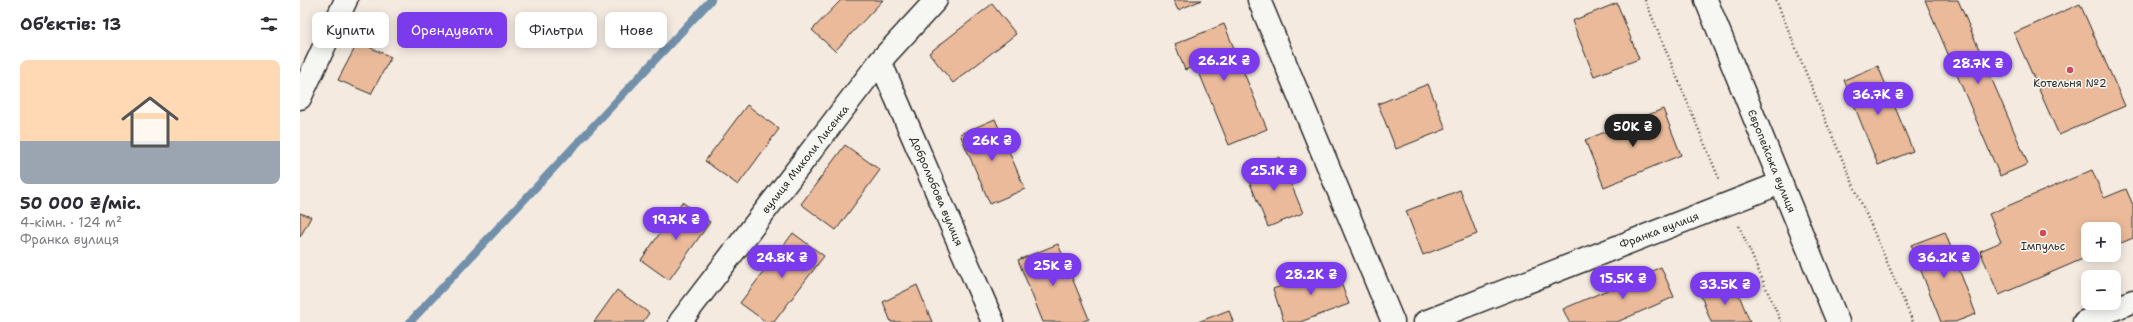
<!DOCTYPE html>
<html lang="uk">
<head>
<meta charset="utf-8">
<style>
  :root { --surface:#fff; --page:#f2f2f3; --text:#2b2b33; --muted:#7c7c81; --line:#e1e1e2; --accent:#7c3aed }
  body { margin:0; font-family:"Shantell Sans",sans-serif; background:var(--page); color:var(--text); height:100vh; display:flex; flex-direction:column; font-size:15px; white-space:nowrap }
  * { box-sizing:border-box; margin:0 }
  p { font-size:13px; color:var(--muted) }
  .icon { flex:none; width:22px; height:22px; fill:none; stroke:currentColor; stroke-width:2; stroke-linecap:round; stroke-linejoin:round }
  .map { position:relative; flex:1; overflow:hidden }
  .details { display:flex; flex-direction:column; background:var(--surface); width:300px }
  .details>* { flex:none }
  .top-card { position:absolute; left:12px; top:12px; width:380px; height:36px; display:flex; gap:8px }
  .buttons { position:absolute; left:1781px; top:222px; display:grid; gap:8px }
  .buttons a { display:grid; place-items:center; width:40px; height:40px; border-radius:8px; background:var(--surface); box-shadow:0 2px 10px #0003; font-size:20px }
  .price { position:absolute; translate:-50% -34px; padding:0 9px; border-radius:14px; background:var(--accent); color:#fff; font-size:13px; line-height:26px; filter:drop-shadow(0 1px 2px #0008) }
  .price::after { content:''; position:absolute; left:50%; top:24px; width:12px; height:9px; margin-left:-6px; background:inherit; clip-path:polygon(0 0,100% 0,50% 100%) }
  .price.active { background:#222; color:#fff }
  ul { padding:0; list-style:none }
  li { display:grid; align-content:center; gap:8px; height:212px; padding:0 20px }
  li+li { border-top:1px solid var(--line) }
  li span { display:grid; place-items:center; height:124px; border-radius:8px; color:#555 }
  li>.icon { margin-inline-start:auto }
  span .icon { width:72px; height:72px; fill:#fffc; stroke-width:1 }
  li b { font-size:17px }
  h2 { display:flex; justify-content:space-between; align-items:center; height:48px; padding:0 20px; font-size:17px }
  .chip { padding:0 14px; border-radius:8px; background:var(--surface); box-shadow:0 2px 10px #0003; font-size:14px; line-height:36px }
  .chip.active { background:var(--accent); color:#fff }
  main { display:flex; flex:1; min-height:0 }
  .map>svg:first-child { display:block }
</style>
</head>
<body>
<main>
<section class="details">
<h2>Об’єктів: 13<svg class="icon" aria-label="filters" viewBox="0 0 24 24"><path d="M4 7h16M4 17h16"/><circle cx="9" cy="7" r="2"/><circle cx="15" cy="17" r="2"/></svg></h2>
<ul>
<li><span style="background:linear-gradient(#ffd9b3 65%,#9aa5b1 0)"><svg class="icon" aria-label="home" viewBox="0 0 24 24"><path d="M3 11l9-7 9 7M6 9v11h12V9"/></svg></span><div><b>50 000 ₴/міс.</b><p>4-кімн. · 124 m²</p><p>Франка вулиця</p></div></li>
</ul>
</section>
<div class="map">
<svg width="1833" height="322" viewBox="0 0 1833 322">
  <rect width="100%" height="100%" fill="#f4eae0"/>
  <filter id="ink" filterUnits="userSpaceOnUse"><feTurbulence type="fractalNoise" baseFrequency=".025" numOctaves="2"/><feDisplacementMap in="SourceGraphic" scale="8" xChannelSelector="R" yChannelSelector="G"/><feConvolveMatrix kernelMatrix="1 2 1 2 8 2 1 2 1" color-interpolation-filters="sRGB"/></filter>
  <g filter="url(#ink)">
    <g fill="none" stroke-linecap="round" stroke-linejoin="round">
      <!-- stream -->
      <path stroke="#7290aa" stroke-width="8" d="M110 322 411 0"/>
    </g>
    <!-- building -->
    <path fill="#eaba9a" stroke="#2b2b2b" d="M541 0H583L535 51 512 30Z
      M873 0H902L878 10Z
      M1625 0H1658L1728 164 1700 176Z
      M1317 3 1339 59 1294 76 1272 21Z
      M692 4 716 34 653 83 629 53Z
      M1780 4 1825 106 1759 135 1714 33Z
      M924 24 967 129 929 145 896 65 885 70 875 44Z
      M58 42 91 57 71 94 38 80Z
      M1578 66 1613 151 1578 165 1544 80Z
      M1128 84 1146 129 1096 149 1078 104Z
      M447 105 479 129 438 185 405 161Z
      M1363 109 1381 155 1304 187 1285 140Z
      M695 119 725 189 690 204 660 134Z
      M545 145 580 170 536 230 501 204Z
      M980 157 1003 213 968 227 945 171Z
      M1792 170 1804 198 1826 189 1833 205V238L1814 246V229H1788V255H1792L1699 295 1680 251 1701 242 1689 214Z
      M1160 190 1177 234 1123 255 1106 211Z
      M382 202 410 222 369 280 341 260Z
      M0 213 11 217 0 237Z
      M1645 232 1676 314 1655 322H1641L1611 245Z
      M493 233 524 256 474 322H466L440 303Z
      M758 244 789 319 781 322H743L718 260Z
      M1035 267 1049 304 1000 322H984L973 289Z
      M1361 267 1374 297 1317 322H1269L1263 309Z
      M1434 283 1450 322H1411L1401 296Z
      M617 285 632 322H591L583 302Z
      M317 290 349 313 343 322H294Z
      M929 310 933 322H898Z"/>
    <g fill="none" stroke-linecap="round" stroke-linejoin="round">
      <defs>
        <path id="street" d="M959 0 1093 322
          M580 61 693 322
          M0 98 46 0
          M380 322 580 61 636 0
          M1125 322 1481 183
          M1784 322 1833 301"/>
        <path id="secondary" d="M1406 0 1538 322"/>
      </defs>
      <!-- street casing -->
      <use href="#street" stroke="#2b2b2b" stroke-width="25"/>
      <!-- secondary casing -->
      <use href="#secondary" stroke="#2b2b2b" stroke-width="25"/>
      <!-- path -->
      <path stroke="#2b2b2b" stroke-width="2.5" stroke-dasharray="1 3" stroke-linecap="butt" d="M1345 0 1420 181
        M1476 0 1527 124 1613 322
        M1439 226 1481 322"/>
      <!-- street -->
      <use href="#street" stroke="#f6f6f2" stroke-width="22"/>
      <!-- secondary -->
      <use href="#secondary" stroke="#f6f6f2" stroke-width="22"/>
    </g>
  </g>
  <!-- markers -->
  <g fill="#d1495b" stroke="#f6f6f2" stroke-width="1.5">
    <circle cx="1770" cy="70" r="4"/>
    <circle cx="1743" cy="233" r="4"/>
  </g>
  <g text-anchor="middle" stroke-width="3" stroke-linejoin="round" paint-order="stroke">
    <!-- poi labels -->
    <g font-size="11" fill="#2b2b2b" stroke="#f6f6f2">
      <text x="1770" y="87">Котельня №2</text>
      <text x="1743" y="250">Імпульс</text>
    </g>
    <!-- street labels -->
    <g font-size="11" fill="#2b2b2b" stroke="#f6f6f2">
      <text transform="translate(505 159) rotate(-52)" y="4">вулиця Миколи Лисенка</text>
      <text transform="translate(1472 161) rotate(68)" y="4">Європейська вулиця</text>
      <text transform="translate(637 191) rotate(67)" y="4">Добролюбова вулиця</text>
      <text transform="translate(1359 230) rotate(-21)" y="4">Франка вулиця</text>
    </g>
  </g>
</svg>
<div class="buttons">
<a>+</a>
<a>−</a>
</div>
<b class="price" style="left:924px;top:82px">26.2K ₴</b>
<b class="price" style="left:1678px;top:85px">28.7K ₴</b>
<b class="price" style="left:1578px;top:116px">36.7K ₴</b>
<b class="price active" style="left:1333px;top:148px">50K ₴</b>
<b class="price" style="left:692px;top:162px">26K ₴</b>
<b class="price" style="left:974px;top:192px">25.1K ₴</b>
<b class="price" style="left:376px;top:241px">19.7K ₴</b>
<b class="price" style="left:482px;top:279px">24.8K ₴</b>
<b class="price" style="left:1644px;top:279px">36.2K ₴</b>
<b class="price" style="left:753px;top:287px">25K ₴</b>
<b class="price" style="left:1011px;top:296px">28.2K ₴</b>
<b class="price" style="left:1323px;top:300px">15.5K ₴</b>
<b class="price" style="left:1425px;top:306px">33.5K ₴</b>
<div class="top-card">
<a class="chip">Купити</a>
<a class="chip active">Орендувати</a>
<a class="chip">Фільтри</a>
<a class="chip">Нове</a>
</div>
</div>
</main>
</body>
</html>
